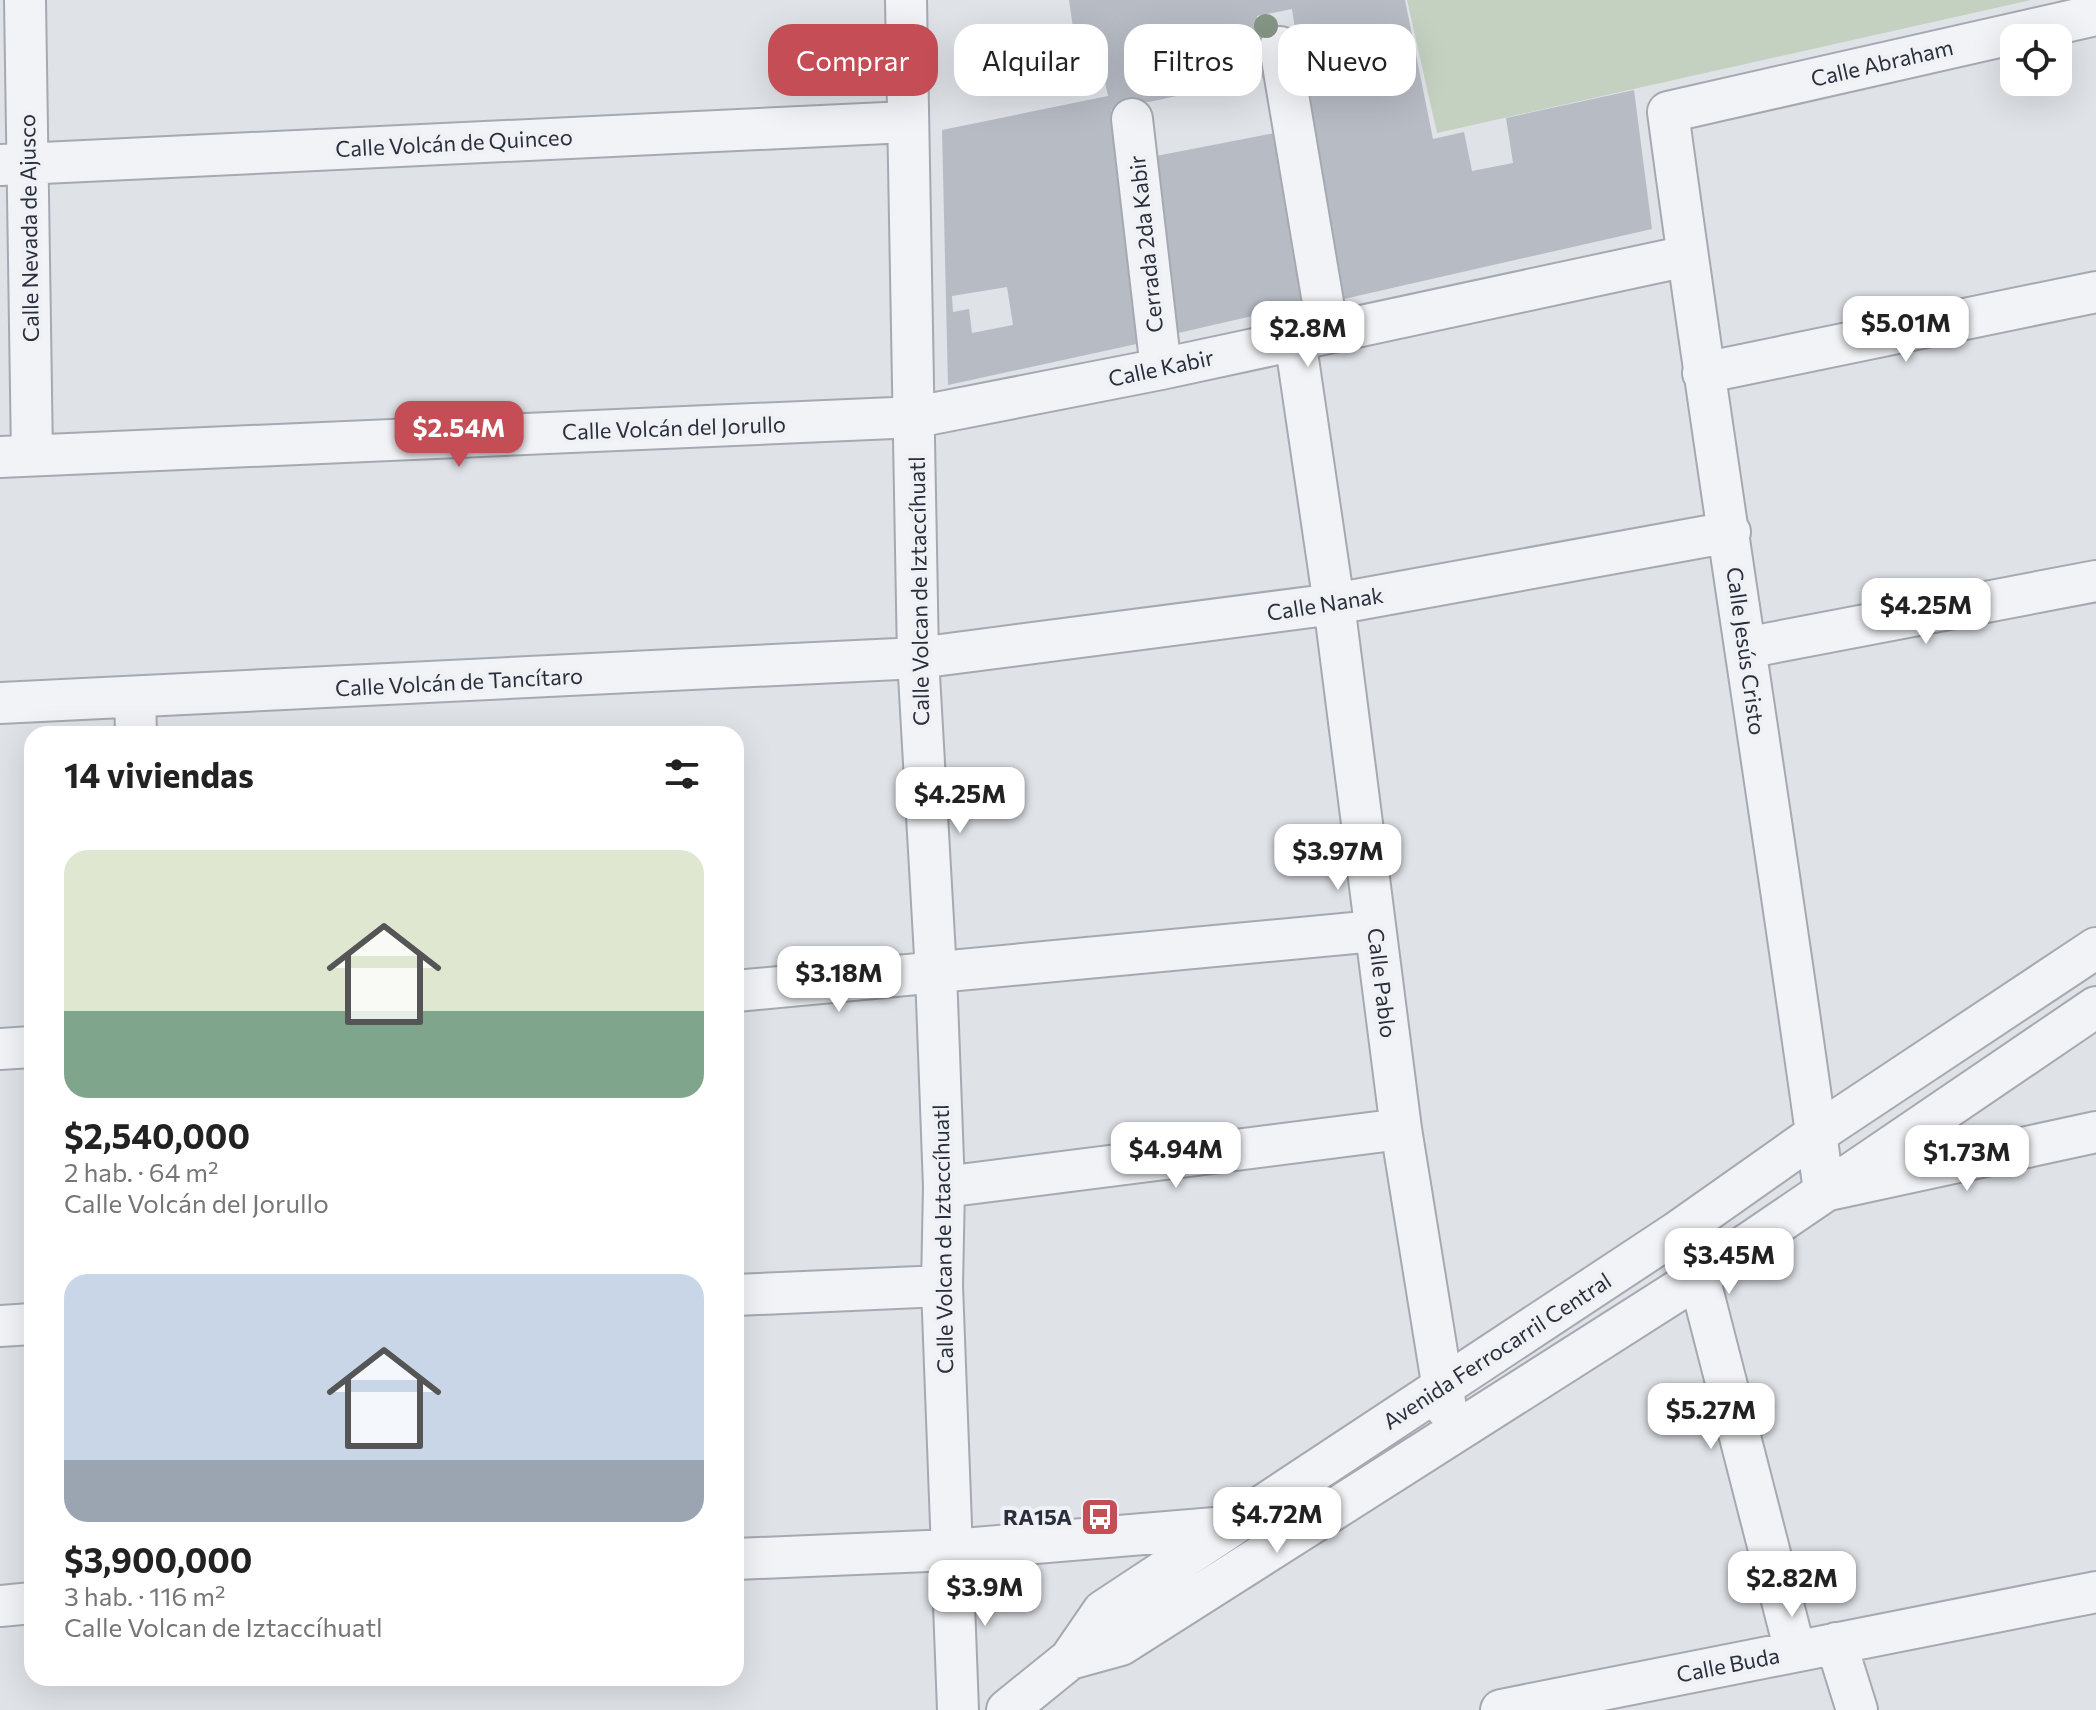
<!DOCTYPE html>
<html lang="es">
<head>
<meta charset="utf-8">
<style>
  :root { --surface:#fff; --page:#f2f2f2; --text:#222; --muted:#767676; --accent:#c44d56 }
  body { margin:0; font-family:Commissioner,sans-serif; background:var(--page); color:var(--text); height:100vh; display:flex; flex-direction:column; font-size:30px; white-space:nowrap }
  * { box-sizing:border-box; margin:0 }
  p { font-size:26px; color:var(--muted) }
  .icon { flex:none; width:44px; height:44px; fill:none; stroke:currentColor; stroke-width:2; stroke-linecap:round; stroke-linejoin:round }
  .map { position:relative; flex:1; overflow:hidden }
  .side { position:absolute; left:24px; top:726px; width:720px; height:960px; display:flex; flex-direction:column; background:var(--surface); border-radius:24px; box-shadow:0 8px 32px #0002 }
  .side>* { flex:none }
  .guide { position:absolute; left:768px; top:24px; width:760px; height:72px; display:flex; gap:16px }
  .fabs { position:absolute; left:2000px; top:24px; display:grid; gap:16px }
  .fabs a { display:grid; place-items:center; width:72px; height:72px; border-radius:16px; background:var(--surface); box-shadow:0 8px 32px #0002; font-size:40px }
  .price { position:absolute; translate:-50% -68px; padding:0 18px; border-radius:16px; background:#fff; color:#222; font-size:26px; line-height:52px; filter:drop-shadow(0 2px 4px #0008) }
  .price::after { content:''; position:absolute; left:50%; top:48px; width:24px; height:18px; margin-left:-12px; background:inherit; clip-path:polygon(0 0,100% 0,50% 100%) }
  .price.active { background:var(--accent); color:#fff }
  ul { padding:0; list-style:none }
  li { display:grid; align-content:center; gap:16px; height:424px; padding:0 40px }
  li span { display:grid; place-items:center; height:248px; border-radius:24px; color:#555 }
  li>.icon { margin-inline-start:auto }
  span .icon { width:144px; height:144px; fill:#fffc; stroke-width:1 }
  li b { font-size:34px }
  h2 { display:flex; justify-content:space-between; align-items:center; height:96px; padding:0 40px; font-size:34px }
  .pill { padding:0 28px; border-radius:24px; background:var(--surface); box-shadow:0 8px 32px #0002; font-size:28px; line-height:72px }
  .pill.active { background:var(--accent); color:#fff }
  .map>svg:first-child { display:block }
</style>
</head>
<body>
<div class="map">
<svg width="2096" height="1710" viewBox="0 0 2096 1710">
  <rect width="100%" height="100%" fill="#dfe2e7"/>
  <!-- green -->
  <path fill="#c4d1c1" d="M1407 0H2031L1437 133Z"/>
  <!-- building -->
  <path fill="#b7bbc4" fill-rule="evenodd" d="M1069 0H1405L1433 139 1464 132 1472 171 1513 163 1506 118 1634 90 1652 229 1335 301 1292 9 1257 16 1266 77 1111 110 1122 160 1141 343 948 385 942 130 1108 96 1097 46 1076 49ZM1007 287 1013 325 972 333 969 309 953 312 952 296Z
    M1275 133 1305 304 1174 334 1156 156Z"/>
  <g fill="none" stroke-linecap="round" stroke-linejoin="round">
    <defs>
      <path id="minor" d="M25 0 32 455
        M906 0 918 658 936 973 944 1187 942 1286 958 1710
        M2096 15 1668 112C1716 472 1775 831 1824 1191L2096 1132
        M1280 47 1328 332
        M1132 119 1161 369
        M0 165 907 122
        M1295 339 1334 604 1401 1129 1446 1408
        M1703 373 2096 292
        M0 457 916 417 1161 369 1687 256
        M1745 648 2096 581
        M135 697 136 734
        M0 703 918 658 1334 604 1730 532
        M736 991 1375 931
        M0 1049 32 1047
        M944 1187 1401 1129
        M1687 1254 1699 1277 1795 1651
        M736 1295 942 1286
        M0 1326 32 1324
        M736 1559 951 1550 1227 1527
        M0 1606 32 1603
        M1836 1643 1857 1710
        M1070 1659 1121 1645 1699 1277 2096 1007
        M1007 1710 1070 1659 1103 1611 1677 1232 1816 1134 2096 948
        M1501 1710 2096 1592"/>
    </defs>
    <!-- minor casing -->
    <use href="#minor" stroke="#a5a9b1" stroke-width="44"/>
    <!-- minor -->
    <use href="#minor" stroke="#f2f3f6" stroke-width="40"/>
  </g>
  <!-- trees -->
  <circle fill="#859687" cx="1266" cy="26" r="12"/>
  <!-- icons -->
  <defs>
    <symbol id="bus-square" viewBox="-11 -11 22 22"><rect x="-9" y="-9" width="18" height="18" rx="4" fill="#c44d56" stroke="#eff1f5"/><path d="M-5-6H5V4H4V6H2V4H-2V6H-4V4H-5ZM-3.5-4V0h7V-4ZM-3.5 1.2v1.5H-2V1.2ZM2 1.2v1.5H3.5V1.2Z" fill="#fff"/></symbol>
  </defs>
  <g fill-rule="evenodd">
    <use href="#bus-square" x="1078" y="1495" width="44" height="44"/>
  </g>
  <g text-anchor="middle" stroke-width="8" stroke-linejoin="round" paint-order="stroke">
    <!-- street labels -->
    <g font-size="22" fill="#292f3d" stroke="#eff1f5">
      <text transform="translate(1882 63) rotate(-13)" y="8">Calle Abraham</text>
      <text transform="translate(454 143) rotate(-3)" y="8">Calle Volcán de Quinceo</text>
      <text transform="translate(29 228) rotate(-91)" y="8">Calle Nevada de Ajusco</text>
      <text transform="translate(1146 244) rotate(-96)" y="8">Cerrada 2da Kabir</text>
      <text transform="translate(1161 368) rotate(-12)" y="8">Calle Kabir</text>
      <text transform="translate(674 428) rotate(-2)" y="8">Calle Volcán del Jorullo</text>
      <text transform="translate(919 591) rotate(-91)" y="8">Calle Volcan de Iztaccíhuatl</text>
      <text transform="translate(1325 604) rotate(-9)" y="8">Calle Nanak</text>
      <text transform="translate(1746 651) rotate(82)" y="8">Calle Jesús Cristo</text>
      <text transform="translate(459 682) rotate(-3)" y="8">Calle Volcán de Tancítaro</text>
      <text transform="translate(1382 983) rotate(83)" y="8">Calle Pablo</text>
      <text transform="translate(943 1239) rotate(-91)" y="8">Calle Volcan de Iztaccíhuatl</text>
      <text transform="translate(1497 1351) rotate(-33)" y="8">Avenida Ferrocarril Central</text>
      <text transform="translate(1728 1665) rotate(-11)" y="8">Calle Buda</text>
    </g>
    <!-- poi labels -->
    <g font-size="22" font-weight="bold" fill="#292f3d" stroke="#eff1f5" text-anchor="end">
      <text x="1072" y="1525">RA15A</text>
    </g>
  </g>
</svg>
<div class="fabs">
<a><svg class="icon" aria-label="locate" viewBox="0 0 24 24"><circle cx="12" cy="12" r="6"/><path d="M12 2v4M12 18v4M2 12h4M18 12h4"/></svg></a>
</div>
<b class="price" style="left:1906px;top:364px">$5.01M</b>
<b class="price" style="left:1308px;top:369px">$2.8M</b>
<b class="price active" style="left:459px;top:469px">$2.54M</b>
<b class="price" style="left:1926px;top:646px">$4.25M</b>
<b class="price" style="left:960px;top:835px">$4.25M</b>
<b class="price" style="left:1338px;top:892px">$3.97M</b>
<b class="price" style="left:839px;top:1014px">$3.18M</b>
<b class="price" style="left:1176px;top:1190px">$4.94M</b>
<b class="price" style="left:1967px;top:1193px">$1.73M</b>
<b class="price" style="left:1729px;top:1296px">$3.45M</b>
<b class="price" style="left:1711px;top:1451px">$5.27M</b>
<b class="price" style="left:1277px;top:1555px">$4.72M</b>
<b class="price" style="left:1792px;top:1619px">$2.82M</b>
<b class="price" style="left:985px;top:1628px">$3.9M</b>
<div class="guide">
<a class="pill active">Comprar</a>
<a class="pill">Alquilar</a>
<a class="pill">Filtros</a>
<a class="pill">Nuevo</a>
</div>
<section class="side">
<h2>14 viviendas<svg class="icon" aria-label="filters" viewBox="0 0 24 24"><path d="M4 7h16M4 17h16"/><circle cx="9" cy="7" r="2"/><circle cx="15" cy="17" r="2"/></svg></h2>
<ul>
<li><span style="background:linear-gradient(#dfe7d0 65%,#7fa58c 0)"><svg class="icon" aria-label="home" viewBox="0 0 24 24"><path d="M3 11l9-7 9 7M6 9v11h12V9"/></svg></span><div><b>$2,540,000</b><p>2 hab. · 64 m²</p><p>Calle Volcán del Jorullo</p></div></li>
<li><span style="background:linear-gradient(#c9d6e8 75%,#9aa5b1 0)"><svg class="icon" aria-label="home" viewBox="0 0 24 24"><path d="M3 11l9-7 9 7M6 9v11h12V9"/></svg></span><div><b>$3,900,000</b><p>3 hab. · 116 m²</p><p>Calle Volcan de Iztaccíhuatl</p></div></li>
</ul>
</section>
</div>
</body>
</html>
